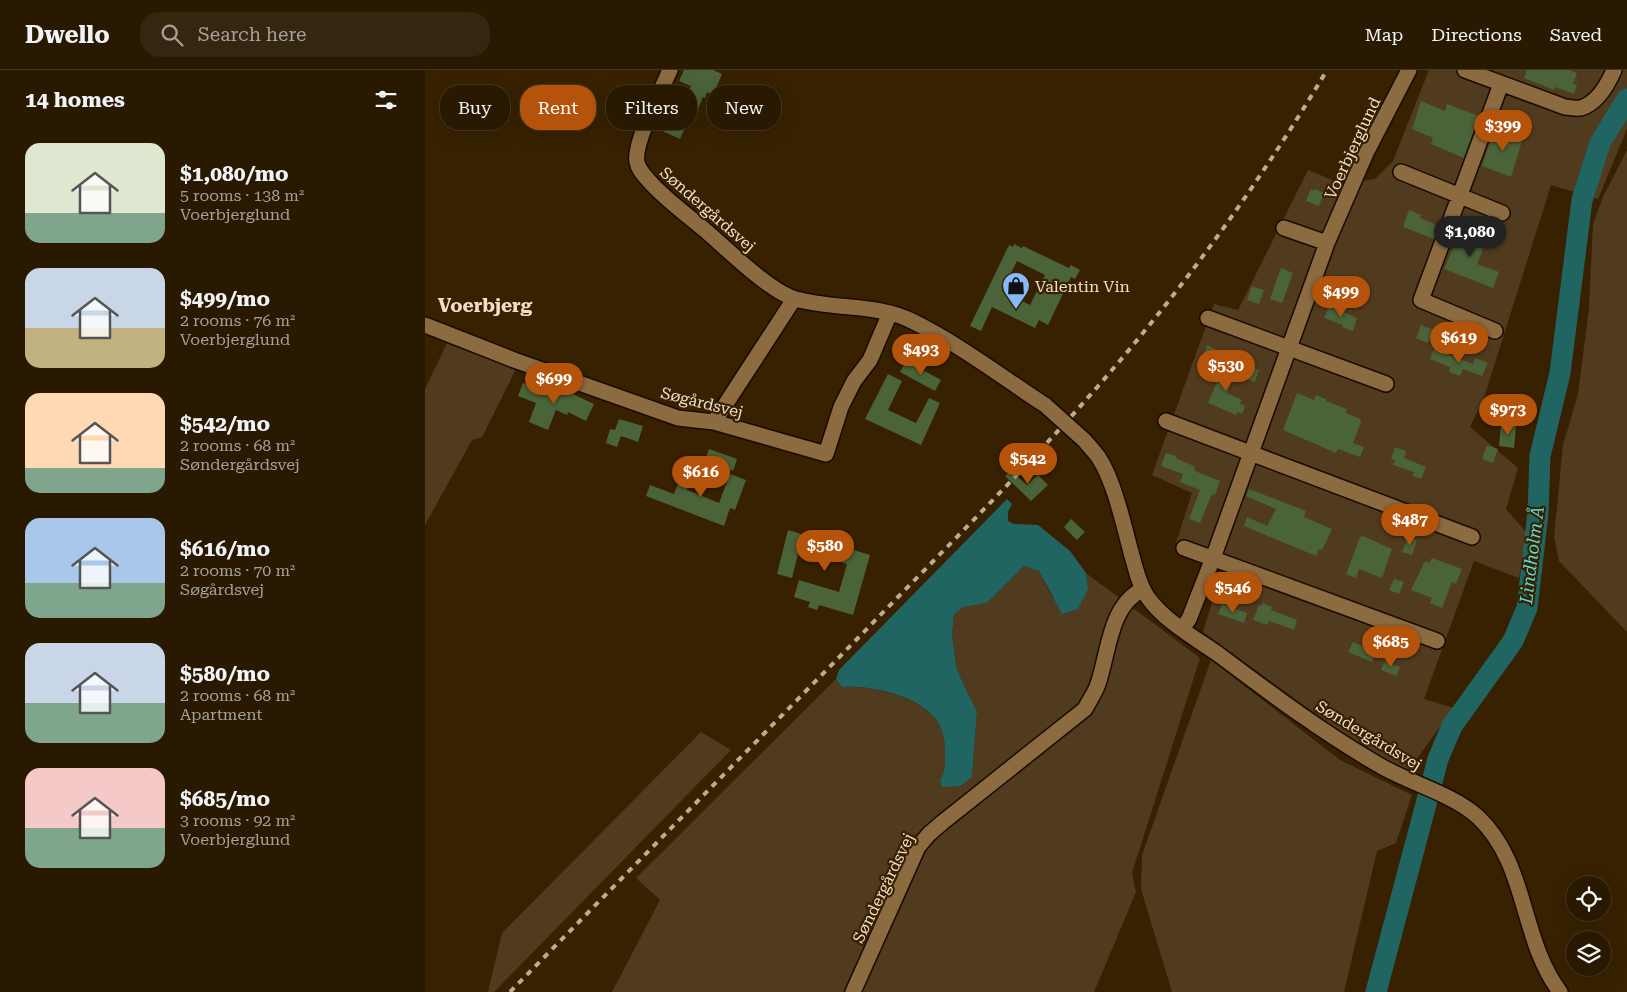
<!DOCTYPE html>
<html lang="en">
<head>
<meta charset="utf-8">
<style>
  :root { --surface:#291900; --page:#35260f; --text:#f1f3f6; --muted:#a5a099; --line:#453822; --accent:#b45309 }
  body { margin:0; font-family:"Roboto Serif",serif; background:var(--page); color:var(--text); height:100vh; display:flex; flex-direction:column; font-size:19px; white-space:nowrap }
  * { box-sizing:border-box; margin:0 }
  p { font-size:16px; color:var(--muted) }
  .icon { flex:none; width:28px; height:28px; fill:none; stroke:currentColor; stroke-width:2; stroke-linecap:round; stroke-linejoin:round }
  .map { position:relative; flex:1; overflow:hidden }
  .side { display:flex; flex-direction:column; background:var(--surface); width:425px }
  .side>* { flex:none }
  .hud { position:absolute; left:15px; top:15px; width:475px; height:45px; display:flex; gap:10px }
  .fabs { position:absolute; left:1141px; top:806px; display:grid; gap:10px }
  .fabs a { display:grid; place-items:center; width:45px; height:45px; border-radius:50%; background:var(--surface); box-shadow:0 5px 20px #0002,0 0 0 1px var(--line); font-size:25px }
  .price { position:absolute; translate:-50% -42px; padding:0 11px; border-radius:18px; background:var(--accent); color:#fff; font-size:16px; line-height:32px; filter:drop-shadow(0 1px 2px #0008) }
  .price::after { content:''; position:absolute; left:50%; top:30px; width:15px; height:11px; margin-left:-8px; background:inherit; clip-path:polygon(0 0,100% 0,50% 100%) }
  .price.on { background:#222; color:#fff }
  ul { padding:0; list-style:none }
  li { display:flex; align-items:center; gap:15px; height:125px; padding:0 25px }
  li span { display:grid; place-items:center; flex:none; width:140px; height:100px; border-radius:15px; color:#555 }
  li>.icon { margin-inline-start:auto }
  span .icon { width:60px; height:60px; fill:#fffc; stroke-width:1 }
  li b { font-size:21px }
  h2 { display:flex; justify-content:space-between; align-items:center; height:60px; padding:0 25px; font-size:21px }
  .pill { padding:0 18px; border-radius:20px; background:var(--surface); box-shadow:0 5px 20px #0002,0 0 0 1px var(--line); font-size:18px; line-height:45px }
  .pill.on { background:var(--accent); color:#fff }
  header { display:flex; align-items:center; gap:30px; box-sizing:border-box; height:70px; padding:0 25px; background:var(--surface); border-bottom:1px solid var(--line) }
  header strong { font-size:24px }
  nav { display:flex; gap:28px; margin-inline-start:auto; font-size:18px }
  .search { width:350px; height:45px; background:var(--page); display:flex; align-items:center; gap:12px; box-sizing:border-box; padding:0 18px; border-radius:20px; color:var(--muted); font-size:19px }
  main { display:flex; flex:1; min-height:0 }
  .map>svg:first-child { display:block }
</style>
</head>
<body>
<header>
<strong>Dwello</strong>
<div class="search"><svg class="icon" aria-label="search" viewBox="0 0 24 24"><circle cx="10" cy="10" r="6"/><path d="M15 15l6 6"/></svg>Search here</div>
<nav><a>Map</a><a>Directions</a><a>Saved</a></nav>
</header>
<main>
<section class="side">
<h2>14 homes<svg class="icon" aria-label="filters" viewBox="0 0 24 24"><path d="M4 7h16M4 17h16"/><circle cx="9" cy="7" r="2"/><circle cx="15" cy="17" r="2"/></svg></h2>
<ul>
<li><span style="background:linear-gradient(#dfe7d0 70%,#7fa58c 0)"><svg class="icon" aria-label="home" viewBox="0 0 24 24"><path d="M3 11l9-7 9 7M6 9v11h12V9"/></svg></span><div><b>$1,080/mo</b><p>5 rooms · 138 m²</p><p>Voerbjerglund</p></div></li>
<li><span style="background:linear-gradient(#c9d6e8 60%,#c2b280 0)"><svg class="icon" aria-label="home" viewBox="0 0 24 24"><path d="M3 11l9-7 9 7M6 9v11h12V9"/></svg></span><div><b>$499/mo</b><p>2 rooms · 76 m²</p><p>Voerbjerglund</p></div></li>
<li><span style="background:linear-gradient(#ffd9b3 75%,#7fa58c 0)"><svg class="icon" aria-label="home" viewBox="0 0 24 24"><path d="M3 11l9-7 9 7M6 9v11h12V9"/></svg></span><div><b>$542/mo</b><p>2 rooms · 68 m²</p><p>Søndergårdsvej</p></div></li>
<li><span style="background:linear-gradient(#a9c7e8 65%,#7fa58c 0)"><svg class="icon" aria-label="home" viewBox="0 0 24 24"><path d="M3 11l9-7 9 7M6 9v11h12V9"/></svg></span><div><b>$616/mo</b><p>2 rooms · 70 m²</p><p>Søgårdsvej</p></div></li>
<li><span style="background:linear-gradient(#c9d6e8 60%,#7fa58c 0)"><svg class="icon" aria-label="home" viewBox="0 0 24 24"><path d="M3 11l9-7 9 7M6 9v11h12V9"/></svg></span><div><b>$580/mo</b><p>2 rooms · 68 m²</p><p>Apartment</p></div></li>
<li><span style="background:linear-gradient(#f6c9c9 60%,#7fa58c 0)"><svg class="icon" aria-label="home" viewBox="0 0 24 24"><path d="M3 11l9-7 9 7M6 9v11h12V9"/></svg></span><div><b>$685/mo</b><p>3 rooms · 92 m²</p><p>Voerbjerglund</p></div></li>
</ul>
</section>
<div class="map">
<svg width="1202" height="922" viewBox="0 0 1202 922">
  <rect width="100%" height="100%" fill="#372100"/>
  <!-- green -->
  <path fill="#503b1f" d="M1004 0H1202V59L1173 129 1126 115 1059 328 1045 357 1093 398 1081 439 1102 463 1094 508 1049 491 999 629 1029 638 982 702 914 661 778 562 797 500 751 473 767 423 727 405 789 234 813 240 883 100 917 114 950 109 968 91Z
    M1202 80V562L1134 491 1129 467 1138 375 1153 324 1164 238 1168 154 1178 127Z
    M23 271 91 299 57 367 47 370 0 455V319Z
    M599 496 614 501 628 529 663 519 661 503 775 588 707 803 711 822 669 922H187L235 830 211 808 411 609 417 617C445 615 491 626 510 648 517 656 520 670 520 680 520 692 521 700 515 710L547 707 552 642 532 600 527 566 529 544 539 537 562 533Z
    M786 590 915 690 987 725 971 773 952 781 919 922H747L716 819 717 785Z
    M276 662 306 680 69 922H63L77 863Z"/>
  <!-- water -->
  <path fill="#216563" d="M582 429 587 434 583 442V451L589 454 613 455 645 481 661 503 663 519 653 539 637 544 614 501 599 496 562 533 539 537 529 544 527 566 532 600 552 642 547 707 535 716 517 717 515 710C521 700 520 692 520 681 520 670 517 656 510 648 491 625 445 615 417 617L411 609 414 600Z"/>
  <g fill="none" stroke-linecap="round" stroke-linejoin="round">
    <!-- river -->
    <path stroke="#216563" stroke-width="21" d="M951 922 1013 689 1027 656 1088 571 1102 538 1113 443 1115 386 1135 303 1157 130 1175 73 1202 29"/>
  </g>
  <!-- building -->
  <path fill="#4a6338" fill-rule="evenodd" d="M259 0H288L297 4 288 25 282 22 280 28 278 27 269 48 265 46 255 69 235 60 248 28 258 33 266 16 254 11Z
    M1102 0H1144L1152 3 1148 14 1152 15 1149 24 1130 17 1129 20 1099 8Z
    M996 31 1020 41 1022 34 1054 46 1039 88 1006 74 1008 68 987 59Z
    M1070 57 1098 68 1086 107 1057 96Z
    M886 119 890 121V119L899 123 894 136 881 131Z
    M984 140 996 145 995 148 1014 156 1009 169 978 157Z
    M1036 150 1045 154 1042 164 1061 171 1052 194 1074 202 1068 218 1019 199 1031 172 1028 170Z
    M589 174 597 178 598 176 644 198 646 195 655 200 650 209 646 207 623 255 614 250 610 258 567 237 556 261 545 256 584 175 588 177ZM592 191 620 205 605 235 577 221Z
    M856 198 868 203 857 233 845 229Z
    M908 214 918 217 913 230 904 227Z
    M827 216 839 220 834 234 822 230Z
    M904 236 932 248 928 261 917 257 918 255 899 248Z
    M996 255 1008 260 1003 273 991 268Z
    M782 275 794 281 789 293 777 288Z
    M1009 279 1048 294 1050 288 1063 293 1057 306 1038 299 1035 306 1024 302 1025 297 1005 289Z
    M481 291 516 310 510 321 475 302Z
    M800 293 813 298 802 323 817 330 815 334 820 336 817 344 812 342 811 345 783 333Z
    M821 295 834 300 830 312 816 307Z
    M463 304 477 311 463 340 491 353 504 328 515 333 496 375 440 349Z
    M98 313 128 323 131 316 169 334 161 351 143 342 142 345 131 340 123 360 104 352 111 333 93 326Z
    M872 323 889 330 891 325 901 329V331L922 339 921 343 935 349 936 352 928 373 939 377 935 387 913 379 911 383 858 360Z
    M194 349 218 356 213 372 196 366 192 377 181 373 185 359 190 360Z
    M1076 355 1091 356 1089 378 1074 376Z
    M1062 375 1073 379 1068 393 1057 389Z
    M970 377 981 381 979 388 1001 397 996 409 988 406 989 402 968 395 970 390 966 389Z
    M284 379 312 389 308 401 280 390Z
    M741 383 751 386 752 389 769 396 770 401 795 411 790 425 787 424 775 453 764 449 775 420 755 412 758 404 736 396Z
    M261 394 271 397 262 420 294 433 305 404 321 410 310 440 305 438 299 456 221 426 225 415 249 424Z
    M585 400 602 415 613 405 623 415 606 431 580 406Z
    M824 419 881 441 879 447 907 459 897 480 894 479 891 486 819 456 822 447 842 456 851 439 821 426Z
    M646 449 660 462 652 470 639 457Z
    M363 460 445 485 428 545 394 535 392 540 383 537 385 532 369 527 374 510 414 522 422 494 374 480 367 508 352 504Z
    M938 466 967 479 957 508 934 499 931 508 921 504 935 467Z
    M983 467 992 470 987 485 977 482Z
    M1007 488 1037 499 1031 514 1027 512 1017 538 1005 533 1007 528 986 520 1000 491 1004 493Z
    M969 509 979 512 974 524 964 520Z
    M838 533 847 537 846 540 872 550 869 560 844 551 842 555 828 550 834 535 836 536Z
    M797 534 822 543 819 553 793 544Z
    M928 572 951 582 947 592 923 582Z
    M960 591 975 597 971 606 956 600Z"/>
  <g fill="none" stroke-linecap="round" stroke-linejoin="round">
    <defs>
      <path id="minor" d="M245 0C237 19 208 73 212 92 213 99 219 105 224 111 240 129 262 145 281 161 302 179 345 222 371 229 409 240 453 233 489 252 535 275 577 307 620 335
        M1040 0 1140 37C1144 37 1151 39 1156 38 1172 33 1183 14 1189 0
        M976 102 1077 143
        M859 158 902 173
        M783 248 961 314
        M0 255 89 290 253 348 289 352 401 384 416 337 429 311 445 290 465 243
        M1070 261 996 230 1076 14
        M741 351 1047 467
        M289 352 369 229
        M659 370C664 376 670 382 674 388 690 413 699 457 707 486 711 500 715 518 724 529 741 552 770 568 793 584 845 623 898 663 954 695 984 713 1028 724 1053 747 1103 794 1095 869 1135 922
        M759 478 1012 571
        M757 559 764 549 788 488 902 173 941 83 984 0
        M428 922 493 777 504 764 518 752 660 639C664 631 670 623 673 614 684 582 684 536 718 519"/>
    </defs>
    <!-- minor casing -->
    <use href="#minor" stroke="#1a0b00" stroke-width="18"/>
    <!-- minor -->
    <use href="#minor" stroke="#8c6b41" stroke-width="15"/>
    <!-- rail -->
    <path stroke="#beab92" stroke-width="4" stroke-dasharray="6 6" stroke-linecap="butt" d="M85 922C201 804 317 686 433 568 528 470 627 374 713 269 783 184 846 94 902 0"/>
    <defs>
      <path id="minor-bridge" d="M620 335 659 370"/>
    </defs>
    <!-- minor-bridge casing -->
    <use href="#minor-bridge" stroke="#1a0b00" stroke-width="18" stroke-linecap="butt"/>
    <!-- minor-bridge -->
    <use href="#minor-bridge" stroke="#8c6b41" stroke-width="15"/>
  </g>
  <!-- icons -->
  <defs>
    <symbol id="shop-pin" viewBox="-11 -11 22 30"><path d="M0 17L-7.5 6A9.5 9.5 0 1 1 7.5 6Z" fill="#85bbfb" stroke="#372100"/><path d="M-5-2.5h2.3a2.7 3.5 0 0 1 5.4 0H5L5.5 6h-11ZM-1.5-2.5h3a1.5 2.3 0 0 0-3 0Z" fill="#111"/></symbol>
  </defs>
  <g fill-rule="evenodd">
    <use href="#shop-pin" x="575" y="200" width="32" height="43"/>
  </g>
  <g text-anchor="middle" stroke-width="4.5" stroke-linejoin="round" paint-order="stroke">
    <!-- street labels -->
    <g font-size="16" fill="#f0dec8" stroke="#372100">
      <text transform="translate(927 78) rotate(-65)" y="6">Voerbjerglund</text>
      <text transform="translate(283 139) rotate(41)" y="6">Søndergårdsvej</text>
      <text transform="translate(277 332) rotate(14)" y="6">Søgårdsvej</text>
      <text transform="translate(944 665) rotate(31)" y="6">Søndergårdsvej</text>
      <text transform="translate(458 818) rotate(-64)" y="6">Søndergårdsvej</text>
    </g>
    <!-- poi labels -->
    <g font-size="16" fill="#f0dec8" stroke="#372100" text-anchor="start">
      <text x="610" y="222">Valentin Vin</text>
    </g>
    <!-- water labels -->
    <g font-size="18" font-style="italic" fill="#5adbd8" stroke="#372100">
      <text transform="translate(1107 485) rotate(-83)" y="6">Lindholm Å</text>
    </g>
    <!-- quarter labels -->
    <g font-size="19" font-weight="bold" fill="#f0dec8" stroke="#372100">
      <text x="60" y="242">Voerbjerg</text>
    </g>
  </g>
</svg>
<div class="fabs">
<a><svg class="icon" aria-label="locate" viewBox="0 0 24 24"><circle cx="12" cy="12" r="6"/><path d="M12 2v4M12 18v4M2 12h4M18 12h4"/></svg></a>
<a><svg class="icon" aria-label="layers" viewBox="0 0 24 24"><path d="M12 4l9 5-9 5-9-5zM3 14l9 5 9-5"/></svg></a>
</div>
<b class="price" style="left:1078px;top:82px">$399</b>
<b class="price on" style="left:1045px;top:188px">$1,080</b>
<b class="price" style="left:916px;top:248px">$499</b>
<b class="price" style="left:1034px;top:294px">$619</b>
<b class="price" style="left:496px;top:306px">$493</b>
<b class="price" style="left:801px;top:322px">$530</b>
<b class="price" style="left:129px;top:335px">$699</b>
<b class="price" style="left:1083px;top:366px">$973</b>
<b class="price" style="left:603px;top:415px">$542</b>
<b class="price" style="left:276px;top:428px">$616</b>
<b class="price" style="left:985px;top:476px">$487</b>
<b class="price" style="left:400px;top:502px">$580</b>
<b class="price" style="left:808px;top:544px">$546</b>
<b class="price" style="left:966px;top:598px">$685</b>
<div class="hud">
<a class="pill">Buy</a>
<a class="pill on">Rent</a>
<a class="pill">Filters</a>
<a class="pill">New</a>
</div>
</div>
</main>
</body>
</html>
